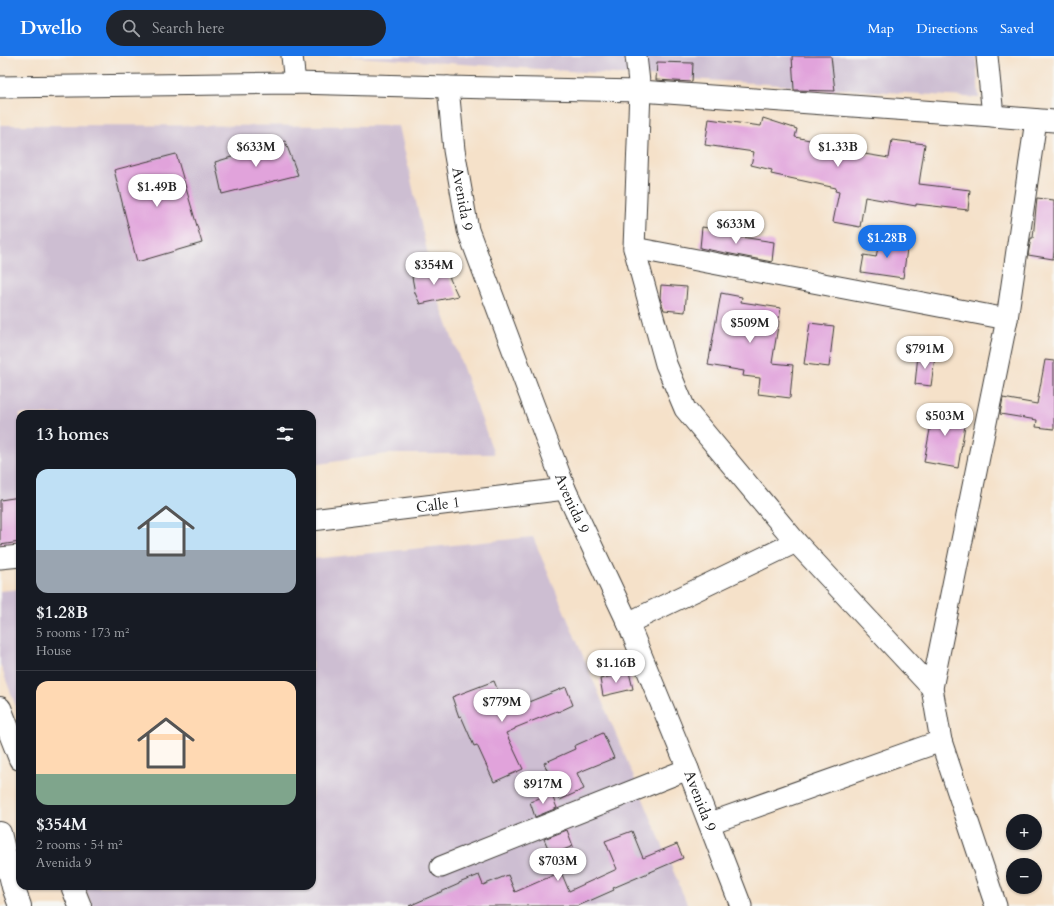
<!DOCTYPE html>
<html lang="en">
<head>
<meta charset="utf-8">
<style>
  :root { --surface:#171b24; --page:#20242c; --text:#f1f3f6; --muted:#9ea1a6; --line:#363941; --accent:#1a73e8 }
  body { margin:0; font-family:Cardo,serif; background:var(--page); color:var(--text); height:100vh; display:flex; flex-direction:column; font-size:15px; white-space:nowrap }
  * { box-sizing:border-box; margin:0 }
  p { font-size:13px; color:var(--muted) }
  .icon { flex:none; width:22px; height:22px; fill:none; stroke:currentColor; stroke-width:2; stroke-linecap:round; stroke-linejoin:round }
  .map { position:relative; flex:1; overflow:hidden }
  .side { position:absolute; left:16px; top:354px; width:300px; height:480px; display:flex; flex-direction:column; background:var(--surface); border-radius:12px; box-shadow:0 1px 3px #0004 }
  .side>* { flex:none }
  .buttons { position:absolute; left:1006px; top:758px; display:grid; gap:8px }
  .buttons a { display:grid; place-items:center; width:36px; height:36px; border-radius:50%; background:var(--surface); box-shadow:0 1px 3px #0004; font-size:20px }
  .price { position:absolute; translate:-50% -34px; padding:0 9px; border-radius:14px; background:#fff; color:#222; font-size:13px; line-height:26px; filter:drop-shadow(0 1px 2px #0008) }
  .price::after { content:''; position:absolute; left:50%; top:24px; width:12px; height:9px; margin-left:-6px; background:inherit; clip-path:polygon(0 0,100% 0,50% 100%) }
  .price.active { background:var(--accent); color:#fff }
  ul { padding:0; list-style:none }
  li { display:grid; align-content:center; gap:8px; height:212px; padding:0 20px }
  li+li { border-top:1px solid var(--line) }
  li span { display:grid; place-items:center; height:124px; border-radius:12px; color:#555 }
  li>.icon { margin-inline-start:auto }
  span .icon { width:72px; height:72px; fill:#fffc; stroke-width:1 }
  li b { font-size:17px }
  h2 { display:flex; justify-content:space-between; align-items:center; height:48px; padding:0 20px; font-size:17px }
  header { display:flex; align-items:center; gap:24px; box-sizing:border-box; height:56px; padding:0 20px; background:var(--accent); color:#fff }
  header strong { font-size:19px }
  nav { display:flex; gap:22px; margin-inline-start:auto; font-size:14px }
  .search { width:280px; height:36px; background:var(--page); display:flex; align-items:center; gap:10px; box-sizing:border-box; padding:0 14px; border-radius:22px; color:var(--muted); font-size:15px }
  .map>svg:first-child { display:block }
</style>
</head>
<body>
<header>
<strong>Dwello</strong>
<div class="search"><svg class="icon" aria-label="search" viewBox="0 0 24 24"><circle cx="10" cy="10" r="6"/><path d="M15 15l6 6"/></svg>Search here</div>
<nav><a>Map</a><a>Directions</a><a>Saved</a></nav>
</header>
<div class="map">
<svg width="1054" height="850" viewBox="0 0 1054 850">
  <rect width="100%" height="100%" fill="#f6f6f2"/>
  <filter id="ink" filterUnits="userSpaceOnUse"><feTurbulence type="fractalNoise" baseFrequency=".025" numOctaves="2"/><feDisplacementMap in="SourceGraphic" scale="8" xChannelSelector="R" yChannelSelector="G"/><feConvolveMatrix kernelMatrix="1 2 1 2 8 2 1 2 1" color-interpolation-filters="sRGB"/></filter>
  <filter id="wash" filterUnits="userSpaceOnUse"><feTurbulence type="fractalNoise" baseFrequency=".012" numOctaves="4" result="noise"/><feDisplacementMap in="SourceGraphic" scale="16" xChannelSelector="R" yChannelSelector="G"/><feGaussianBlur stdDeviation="0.9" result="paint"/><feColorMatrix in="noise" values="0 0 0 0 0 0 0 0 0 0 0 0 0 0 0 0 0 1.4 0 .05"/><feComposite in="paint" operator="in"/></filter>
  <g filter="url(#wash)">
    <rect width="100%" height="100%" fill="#f5e1c9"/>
    <!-- industrial -->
    <path fill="#cdbed2" d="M342 0H976L979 42Z
      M0 69 399 70 437 240 494 398H386L312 409V358H20V449L0 452Z
      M533 481 688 850H92L84 830H312V503Z
      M20 533V661L0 608V535Z"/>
    <g id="blocks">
      <!-- building -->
      <path fill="#e1a3db" d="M792 0H831L835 35 794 34Z
        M657 6 693 7 692 26 656 24Z
        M763 62 797 73 795 81 834 89 833 93 889 102 892 84 925 88 919 128 970 134 968 154 916 148V150L865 141 860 171 833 166 839 136 835 135 836 132 771 118 772 114 751 109 754 96 705 89 709 63 761 70Z
        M285 85 298 119 222 138 215 106Z
        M176 98 202 187 137 206 114 114Z
        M1037 142 1054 144V195L1053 203 1028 199 1031 182H1033Z
        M702 171 728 175V179L774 186 772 206 700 192Z
        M880 182 908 186 903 222 861 216 864 199 876 201Z
        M448 209 450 223 458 240 420 248 415 237 412 221Z
        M661 229 687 231 685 256 664 254 660 242Z
        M721 237 742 241 741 246 781 252 772 307 793 309 790 342 758 338 760 322 743 320 744 315 708 309Z
        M810 267 834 270 829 311 804 308Z
        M918 299 935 301 931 330 915 328Z
        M1045 304 1054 305V373L1036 371 1037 364 1000 358 1003 342 1037 348Z
        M932 350 967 357 958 412 924 406 931 368H929Z
        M20 441V486L0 489V444Z
        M629 616 633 633 603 640 600 623Z
        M494 625 506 655 566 631 573 649 558 656 557 655 515 672V673L506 677 523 713 494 726 477 689 474 690 461 660 459 661 452 641Z
        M603 677 614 702 577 717 584 733 560 744 544 707 575 693 574 690Z
        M551 737 557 752 535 761 530 746Z
        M567 774 573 790 551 799 544 783Z
        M632 775 643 802 677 788 683 802 613 832 614 834 578 850H409L459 828V827L479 819 483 829 508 819 515 836 561 816 569 835 617 813 605 785Z"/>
    </g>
  </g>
  <g filter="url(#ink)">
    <use href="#blocks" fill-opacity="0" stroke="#3d3a36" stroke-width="1"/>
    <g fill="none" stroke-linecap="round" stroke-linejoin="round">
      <defs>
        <g id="street">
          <path d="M292 0 295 27"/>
          <path d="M636 0 640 35 634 192 666 308 685 353 796 486 932 632"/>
          <path d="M987 0 993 60"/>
          <path d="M0 31 295 27 448 31 640 35 993 60 1054 65"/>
          <path id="s1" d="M448 31 454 94 468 174 565 433 628 567 688 713 741 850"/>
          <path d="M634 192 1007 263"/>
          <path id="s2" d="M312 464 565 433"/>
          <path d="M0 502 20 500"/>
          <path d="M628 567 796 486"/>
          <path d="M710 767 941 685"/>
          <path d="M441 811 688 713"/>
          <path d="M996 850 941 685 932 632 1007 263 1036 64"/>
        </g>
        <path id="primary" d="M0 652 20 703
          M0 777 13 831 20 850
          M72 830 80 850"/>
      </defs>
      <!-- street casing -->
      <use href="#street" stroke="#3d3a36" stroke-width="23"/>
      <!-- primary casing -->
      <use href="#primary" stroke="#3d3a36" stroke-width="24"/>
      <!-- street -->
      <use href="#street" stroke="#fff" stroke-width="21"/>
      <!-- primary -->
      <use href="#primary" stroke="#fff" stroke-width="22"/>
    </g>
  </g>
  <g text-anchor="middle" stroke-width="3" stroke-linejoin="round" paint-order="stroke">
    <!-- street labels -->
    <g font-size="15" fill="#1c1c1c" stroke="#f6f6f2">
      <text dy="5" stroke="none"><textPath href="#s1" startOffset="113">Avenida 9</textPath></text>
      <text dy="5" stroke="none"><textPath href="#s1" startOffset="437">Avenida 9</textPath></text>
      <text dy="5" stroke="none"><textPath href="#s2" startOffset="127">Calle 1</textPath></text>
      <text dy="5" stroke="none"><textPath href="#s1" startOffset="761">Avenida 9</textPath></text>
    </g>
  </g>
</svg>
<div class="buttons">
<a>+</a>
<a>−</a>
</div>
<b class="price" style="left:256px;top:112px">$633M</b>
<b class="price" style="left:838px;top:112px">$1.33B</b>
<b class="price" style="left:157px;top:152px">$1.49B</b>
<b class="price" style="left:736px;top:189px">$633M</b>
<b class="price active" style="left:887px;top:203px">$1.28B</b>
<b class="price" style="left:434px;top:230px">$354M</b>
<b class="price" style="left:750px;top:288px">$509M</b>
<b class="price" style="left:925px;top:314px">$791M</b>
<b class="price" style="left:945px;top:381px">$503M</b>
<b class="price" style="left:616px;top:628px">$1.16B</b>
<b class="price" style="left:502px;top:667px">$779M</b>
<b class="price" style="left:543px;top:749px">$917M</b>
<b class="price" style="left:558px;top:826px">$703M</b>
<section class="side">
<h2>13 homes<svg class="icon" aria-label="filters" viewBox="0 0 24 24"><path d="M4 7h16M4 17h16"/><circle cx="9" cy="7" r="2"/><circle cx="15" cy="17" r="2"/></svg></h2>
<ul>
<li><span style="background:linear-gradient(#bfe0f5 65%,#9aa5b1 0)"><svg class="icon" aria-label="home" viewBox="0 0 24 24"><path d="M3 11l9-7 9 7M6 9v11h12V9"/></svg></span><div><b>$1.28B</b><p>5 rooms · 173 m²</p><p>House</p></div></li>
<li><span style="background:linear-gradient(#ffd9b3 75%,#7fa58c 0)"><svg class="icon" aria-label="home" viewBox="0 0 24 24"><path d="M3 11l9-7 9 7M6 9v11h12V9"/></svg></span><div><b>$354M</b><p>2 rooms · 54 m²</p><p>Avenida 9</p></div></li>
</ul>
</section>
</div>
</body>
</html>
